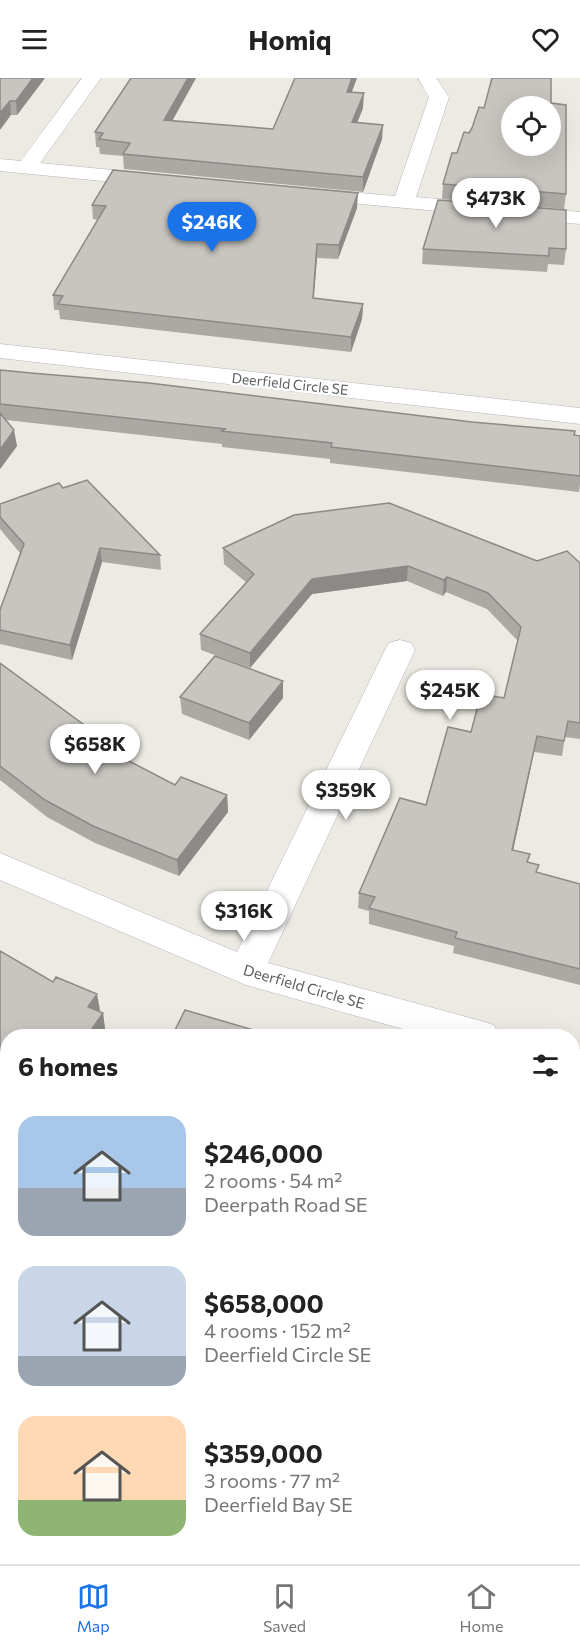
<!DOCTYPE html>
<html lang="en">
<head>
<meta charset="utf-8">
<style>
  :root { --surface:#fff; --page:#f2f2f2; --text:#222; --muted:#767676; --line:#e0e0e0; --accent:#1a73e8 }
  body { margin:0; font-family:Commissioner,sans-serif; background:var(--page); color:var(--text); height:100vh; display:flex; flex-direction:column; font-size:22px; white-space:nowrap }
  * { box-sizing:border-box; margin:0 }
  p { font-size:20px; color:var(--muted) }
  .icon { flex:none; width:33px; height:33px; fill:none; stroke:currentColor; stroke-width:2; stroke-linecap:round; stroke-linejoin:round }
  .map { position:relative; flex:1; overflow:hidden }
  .side { position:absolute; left:0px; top:951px; width:580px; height:536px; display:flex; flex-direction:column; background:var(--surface); border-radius:24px 24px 0 0; box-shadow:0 6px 24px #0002 }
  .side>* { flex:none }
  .fabs { position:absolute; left:501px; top:18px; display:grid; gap:12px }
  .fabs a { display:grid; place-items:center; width:60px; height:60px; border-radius:50%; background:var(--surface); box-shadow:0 6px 24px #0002; font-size:30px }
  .price { position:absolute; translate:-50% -51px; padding:0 14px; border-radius:21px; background:#fff; color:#222; font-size:20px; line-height:39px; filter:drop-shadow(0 2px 3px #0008) }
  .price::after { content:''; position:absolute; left:50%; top:36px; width:18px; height:14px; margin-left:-9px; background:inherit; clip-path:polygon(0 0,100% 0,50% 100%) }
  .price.on { background:var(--accent); color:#fff }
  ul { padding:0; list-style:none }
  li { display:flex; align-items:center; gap:18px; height:150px; padding:0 18px }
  li span { display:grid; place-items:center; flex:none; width:168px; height:120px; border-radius:18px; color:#555 }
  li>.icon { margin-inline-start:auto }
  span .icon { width:72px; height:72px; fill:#fffc; stroke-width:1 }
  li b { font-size:26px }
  h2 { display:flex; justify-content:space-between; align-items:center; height:72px; padding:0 18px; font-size:26px }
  header { display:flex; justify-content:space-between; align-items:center; height:78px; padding:0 18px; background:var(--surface); font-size:27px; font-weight:700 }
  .tab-bar { display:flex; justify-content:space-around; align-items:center; height:84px; border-top:2px solid var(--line); background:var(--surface); font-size:16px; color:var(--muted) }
  .tab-bar a { display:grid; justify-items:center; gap:3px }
  .tab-bar .on { color:var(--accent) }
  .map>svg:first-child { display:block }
</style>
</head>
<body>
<header><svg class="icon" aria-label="menu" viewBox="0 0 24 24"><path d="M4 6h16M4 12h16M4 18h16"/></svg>Homiq<svg class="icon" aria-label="heart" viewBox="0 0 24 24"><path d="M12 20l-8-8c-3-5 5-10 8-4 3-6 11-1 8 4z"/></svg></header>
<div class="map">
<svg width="580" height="1486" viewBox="0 0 580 1486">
  <rect width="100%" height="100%" fill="#eceae3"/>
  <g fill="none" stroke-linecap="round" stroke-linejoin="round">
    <defs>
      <path id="minor" d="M82 0H101L40 85 154 96 161 98 164 102 161 106 154 108 0 93V81L21 83Z
        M418 0H436L449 19 416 119 580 134V146L306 121 303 117 306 113 313 111 395 118 429 19Z
        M0 266 580 330V346L0 280Z
        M400 562 411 565 415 572 268 885 481 943 494 947 499 958H428L246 907 0 802V775L237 874 385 572 389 565Z
        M573 969 580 971V1003L573 1001Z
        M0 1409 8 1412V1458L0 1455Z
        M101 1479H165L168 1486H104Z"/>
    </defs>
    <!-- minor casing -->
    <use href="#minor" stroke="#b4b5b9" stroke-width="1"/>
    <!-- minor -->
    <use href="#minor" fill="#fff" fill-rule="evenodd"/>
  </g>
  <!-- wall -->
  <path fill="#aca9a5" d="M0 0H45L17 37H11Z
    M131 0H196L172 43 273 51 357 0 352 14 363 30 357 44 382 61 363 114 124 91 123 78 100 76 99 69H96L95 54Z
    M551 25 566 116 564 131 442 121 443 106 457 75 469 55Z
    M438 122 566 171 564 187 548 186 547 194 422 186 423 171Z
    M92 127 357 130 338 181 317 180 314 220 363 226 362 241 351 274 60 241 59 232H54L53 217 98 142 93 141Z
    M0 292 580 358V406L579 414 330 385V381L222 369V366L6 342 17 368 0 391Z
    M63 410 160 477 161 492 102 484 72 582 0 566V532L20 475 0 451V426Z
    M223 470 580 485V661L565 659 562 678 534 674 513 772 528 784 537 795 580 806V907L453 875 454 868 369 846V833L358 830 359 815 426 727 471 654 504 620 518 563 487 531 446 514 443 518 407 503 312 516 250 590 201 572 200 556 247 505 224 486Z
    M0 585 91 652 92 664 175 707 227 717 228 734 179 798 95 765 47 739 0 702Z
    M180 619 283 620 249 662 182 636Z
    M0 873 100 932 99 933 103 935 105 951 100 958H8V996L0 993Z
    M573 1050 580 1052V1178L575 1176 580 1155 573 1153Z
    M0 1122 8 1125V1289L0 1286Z
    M573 1322 580 1325V1477L573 1474Z"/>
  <!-- shaded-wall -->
  <path fill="#8c8a86" d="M33 0H45L17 37 16 23Z
    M188 0H196L165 56 164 42Z
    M352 0H357L346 28 347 14Z
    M364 15 363 30 352 58V44Z
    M10 23 11 37 0 52V35Z
    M383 47 382 61 363 114V99Z
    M358 115 357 130 338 181 339 167Z
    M317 166V180L312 235 313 220Z
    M363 226 362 241 351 274V259Z
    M14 352 17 368 0 391V372Z
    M100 470 102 484 72 582 70 567Z
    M408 488 407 503 312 516 250 590V575L312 501Z
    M447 499 446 514 443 518 444 502Z
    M283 603V620L249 662V645Z
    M91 652 93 668 81 658Z
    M537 658 534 674 510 787 512 772Z
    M227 717 228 734 179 798 177 782Z
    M97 916 100 932 91 945 88 929Z
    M103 935 105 951 100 958H87Z"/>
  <!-- building -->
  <path fill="#c8c5c0" stroke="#8c8a86" stroke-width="1.5" fill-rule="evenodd" d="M0 0H33L16 23H10L0 35Z
    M131 0H188L164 42 273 51 295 0H352L347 14 364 15 352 44 383 47 363 99 123 76 130 65 99 61 103 55 95 54Z
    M492 0H551V25L566 27V116L443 106 452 75H457L464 54 469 55 472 50 479 29 484 30ZM512 28H550V68H512Z
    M113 92 358 115 339 167 317 166 313 220 363 226 351 259 58 226 63 218 53 217 106 128 92 127Z
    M438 122 566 132V171L549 170V178L423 171Z
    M0 292 31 295 149 305 472 344 575 353 574 357 580 358V398L331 369 332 365 221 353 226 351 0 326Z
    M0 335 14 352 0 372Z
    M87 402 160 477 100 470 70 567 0 552V532L24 466 0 439V426L59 405 63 410Z
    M389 425 537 483 567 473 580 485V645L568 643 564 663 537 658 512 772 530 776 527 784 539 787 536 794 580 806V891L455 860 457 854 369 830 375 819 359 815 400 720 426 727 448 649 471 654 481 616 504 620 521 549 488 515 447 499 444 502 408 488 312 501 250 575 200 556 254 496 223 470 294 437Z
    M215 578 283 603 249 645 180 619Z
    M0 585 91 652 81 658 175 707 181 699 227 717 177 782 93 748 45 722 0 688Z
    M0 873 53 904 56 899 97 916 88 929 103 935 87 958H8V982L0 978Z
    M185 932 274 958H172Z
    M573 1050 580 1052V1139L573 1137Z
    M0 1122 8 1125V1276L0 1274V1249L2 1245 0 1244Z
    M573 1322 580 1325V1463L573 1460Z"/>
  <g text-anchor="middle" stroke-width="5" stroke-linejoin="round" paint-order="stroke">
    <!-- far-street labels -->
    <g font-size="14" fill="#5b5f62" stroke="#fff">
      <text transform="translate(290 306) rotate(6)" y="5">Deerfield Circle SE</text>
    </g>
    <!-- street labels -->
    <g font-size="15" fill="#5b5f62" stroke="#fff">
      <text transform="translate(304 909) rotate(16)" y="5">Deerfield Circle SE</text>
    </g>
  </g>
</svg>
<div class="fabs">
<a><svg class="icon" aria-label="locate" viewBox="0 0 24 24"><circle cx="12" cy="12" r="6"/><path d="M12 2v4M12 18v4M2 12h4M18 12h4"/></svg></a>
</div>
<b class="price" style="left:496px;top:151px">$473K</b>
<b class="price on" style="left:212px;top:175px">$246K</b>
<b class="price" style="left:450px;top:643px">$245K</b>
<b class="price" style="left:95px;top:697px">$658K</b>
<b class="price" style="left:346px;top:743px">$359K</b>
<b class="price" style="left:244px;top:864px">$316K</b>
<section class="side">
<h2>6 homes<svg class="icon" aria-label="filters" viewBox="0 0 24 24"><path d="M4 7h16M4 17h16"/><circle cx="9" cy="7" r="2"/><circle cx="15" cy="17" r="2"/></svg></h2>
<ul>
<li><span style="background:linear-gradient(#a9c7e8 60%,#9aa5b1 0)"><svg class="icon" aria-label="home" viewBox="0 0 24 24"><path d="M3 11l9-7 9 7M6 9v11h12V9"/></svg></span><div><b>$246,000</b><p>2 rooms · 54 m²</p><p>Deerpath Road SE</p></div></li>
<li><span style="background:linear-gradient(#c9d6e8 75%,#9aa5b1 0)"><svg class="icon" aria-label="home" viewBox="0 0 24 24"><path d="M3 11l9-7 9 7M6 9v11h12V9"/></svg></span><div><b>$658,000</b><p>4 rooms · 152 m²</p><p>Deerfield Circle SE</p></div></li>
<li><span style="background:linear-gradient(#ffd9b3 70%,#8fb573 0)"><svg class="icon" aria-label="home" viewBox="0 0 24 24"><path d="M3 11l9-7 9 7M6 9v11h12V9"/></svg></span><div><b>$359,000</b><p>3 rooms · 77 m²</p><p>Deerfield Bay SE</p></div></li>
</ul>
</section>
</div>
<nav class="tab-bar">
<a class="on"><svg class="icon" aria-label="map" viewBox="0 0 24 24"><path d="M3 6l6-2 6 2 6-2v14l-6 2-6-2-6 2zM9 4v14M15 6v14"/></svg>Map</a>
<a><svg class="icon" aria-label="saved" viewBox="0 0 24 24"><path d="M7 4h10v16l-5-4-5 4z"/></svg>Saved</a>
<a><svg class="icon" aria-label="home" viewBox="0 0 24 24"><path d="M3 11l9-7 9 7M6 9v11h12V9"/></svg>Home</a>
</nav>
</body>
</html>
